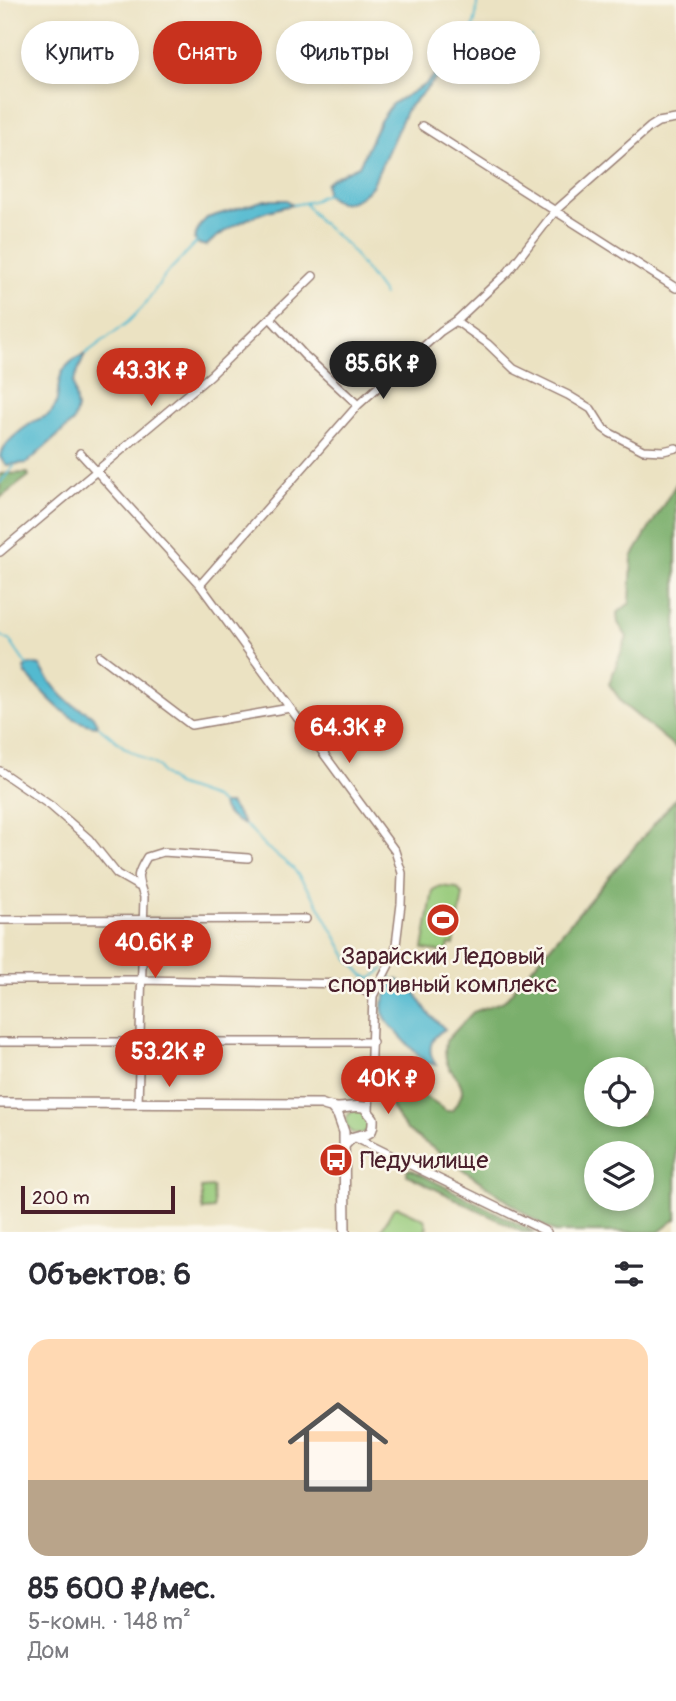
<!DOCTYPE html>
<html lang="ru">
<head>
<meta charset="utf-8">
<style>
  :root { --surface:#fff; --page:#f7f7f7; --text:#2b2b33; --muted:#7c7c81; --accent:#c8321e }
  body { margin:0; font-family:Pangolin,sans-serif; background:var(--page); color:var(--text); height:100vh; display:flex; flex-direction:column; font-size:26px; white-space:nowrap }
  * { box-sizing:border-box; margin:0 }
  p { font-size:23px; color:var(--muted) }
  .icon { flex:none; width:38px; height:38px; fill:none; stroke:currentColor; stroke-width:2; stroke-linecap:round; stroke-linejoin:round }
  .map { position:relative; height:1232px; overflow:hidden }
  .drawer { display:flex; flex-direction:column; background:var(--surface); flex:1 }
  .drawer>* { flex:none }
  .hud { position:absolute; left:21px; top:21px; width:635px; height:63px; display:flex; gap:14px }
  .controls { position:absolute; left:584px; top:1057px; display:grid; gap:14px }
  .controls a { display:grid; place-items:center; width:70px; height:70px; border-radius:50%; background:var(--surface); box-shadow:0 4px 10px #0003; font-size:35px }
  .scale { position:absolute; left:21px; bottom:18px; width:154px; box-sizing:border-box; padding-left:7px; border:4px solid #4a1f2b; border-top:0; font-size:19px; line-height:24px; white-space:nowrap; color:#4a1f2b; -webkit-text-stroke:5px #fbf7ec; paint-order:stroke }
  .price { position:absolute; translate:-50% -60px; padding:0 16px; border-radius:24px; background:var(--accent); color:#fff; font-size:23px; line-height:46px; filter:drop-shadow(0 2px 4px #0008) }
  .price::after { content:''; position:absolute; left:50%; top:42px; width:21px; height:16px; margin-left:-10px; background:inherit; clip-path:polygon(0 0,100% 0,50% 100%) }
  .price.current { background:#222; color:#fff }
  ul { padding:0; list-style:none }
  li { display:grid; align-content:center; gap:14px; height:371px; padding:0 28px }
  li span { display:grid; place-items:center; height:217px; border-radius:21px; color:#555 }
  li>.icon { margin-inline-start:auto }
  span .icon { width:126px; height:126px; fill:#fffc; stroke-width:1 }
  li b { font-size:30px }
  h2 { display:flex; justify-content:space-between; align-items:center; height:84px; padding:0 28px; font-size:30px }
  .chip { padding:0 24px; border-radius:32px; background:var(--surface); box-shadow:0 4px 10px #0003; font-size:24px; line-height:63px }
  .chip.current { background:var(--accent); color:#fff }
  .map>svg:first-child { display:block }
</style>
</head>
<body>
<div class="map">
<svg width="676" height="1232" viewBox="0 0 676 1232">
  <rect width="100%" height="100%" fill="#fbf7ec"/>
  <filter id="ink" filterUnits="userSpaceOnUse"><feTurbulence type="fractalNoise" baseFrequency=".0143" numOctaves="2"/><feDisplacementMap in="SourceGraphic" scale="14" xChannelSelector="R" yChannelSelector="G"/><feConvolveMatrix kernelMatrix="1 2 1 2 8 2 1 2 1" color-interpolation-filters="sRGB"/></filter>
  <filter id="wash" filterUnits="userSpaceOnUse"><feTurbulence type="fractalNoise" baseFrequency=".00686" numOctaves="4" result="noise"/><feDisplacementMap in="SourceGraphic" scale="28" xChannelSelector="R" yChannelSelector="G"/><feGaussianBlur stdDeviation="1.57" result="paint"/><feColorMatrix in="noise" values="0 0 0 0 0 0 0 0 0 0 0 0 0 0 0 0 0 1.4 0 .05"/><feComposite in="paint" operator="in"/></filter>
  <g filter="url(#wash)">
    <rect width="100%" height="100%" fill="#ebe2c2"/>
    <!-- green -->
    <path fill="#98cb7c" stroke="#717554" stroke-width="2" d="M440 886 457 888 463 895 454 945 449 944 447 953 423 949 433 890Z
      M346 1122a12 12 0 1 1 24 0a12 12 0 1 1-24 0Z
      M213 1187 214 1209 203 1210 201 1188Z
      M398 1207 424 1219 427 1227 424 1232H380L393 1209Z"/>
    <!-- forest -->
    <path fill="#7aaf6c" stroke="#62674c" stroke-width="2" fill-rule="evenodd" d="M28 473 29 476 0 498V474Z
      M676 484V748L624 705 609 684 627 637 618 623 617 613 630 603 632 557Z
      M676 798V1219L659 1232H555L533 1219 406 1129C394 1113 381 1093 383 1073L389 1071 446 1111H452C455 1105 463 1097 462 1090 460 1071 441 1074 446 1041L473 1012 504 1001ZM642 1069V1115H597V1069ZM642 1153V1199H597V1153Z
      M410 1169 534 1232H522L407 1175V1170Z"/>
    <!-- water -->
    <path fill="#52bad0" stroke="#4e6c7e" stroke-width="2" d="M444 66 437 78 407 109 372 186C359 201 342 210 326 194V184L332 178 359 166 380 121 392 104 426 84Z
      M265 200H287L293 205C263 210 228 225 206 246L199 244 194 239 200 225 207 218Z
      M85 354 73 383 77 409 73 422 27 463 6 465 0 457C2 444 22 429 33 422 37 419 44 418 48 415 69 398 43 372 85 354Z
      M31 664 40 666C48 679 57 692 69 702 80 711 93 710 98 726 68 725 45 694 26 674L24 668Z
      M222 804H230L245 825C235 821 223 815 222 804Z
      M397 979 414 991 429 1014 445 1029C430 1037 426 1051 436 1065L425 1062 418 1055 389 1024 383 1013 382 1006 391 984Z"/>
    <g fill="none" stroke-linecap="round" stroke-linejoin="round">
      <!-- stream -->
      <path stroke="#52bad0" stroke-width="2" d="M464 46C481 51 484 45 495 34L520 40 531 37
        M444 66C466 49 478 28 477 0
        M305 203 318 220 348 246 384 295
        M293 205 313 201 326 194
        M85 354 128 322 143 307 166 274 197 242
        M0 483 14 466
        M0 635 10 641 27 666
        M98 726 125 748 159 767 162 773 176 785 214 798 222 804
        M245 825 253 832 261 843 293 868 317 902 347 957 363 975 371 979 384 969
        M388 973 393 981"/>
    </g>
  </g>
  <g filter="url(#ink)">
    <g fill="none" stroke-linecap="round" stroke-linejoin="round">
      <defs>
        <path id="minor" d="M422 126 676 288
          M270 318 304 355 358 405
          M456 321 488 344 514 369 568 395 591 409 603 428 610 433 643 450 663 451 676 448
          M80 453 200 585 395 851 402 873 401 904 395 953 373 996 369 1111
          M0 552 211 375 313 276
          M200 585 358 405 441 331 456 321 508 272 556 210 650 127 658 122 676 119
          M100 656 191 725 290 708
          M0 771 51 806 89 839 117 874 138 886
          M0 920 306 919
          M0 980H141L352 984 373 996
          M0 1042H373
          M138 1104 144 897C137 876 135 877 147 857L163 852 248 858
          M356 1138 547 1232"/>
        <path id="major" d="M0 1103 321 1104C344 1113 346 1104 364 1107L373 1118C374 1137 367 1133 354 1137 351 1138 346 1144 344 1146
          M332 1108 338 1115 344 1132 345 1232"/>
      </defs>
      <!-- minor casing -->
      <use href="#minor" stroke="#9a8076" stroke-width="10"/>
      <!-- major casing -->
      <use href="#major" stroke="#9a8076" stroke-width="12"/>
      <!-- minor -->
      <use href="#minor" stroke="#fff" stroke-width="7"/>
      <!-- major -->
      <use href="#major" stroke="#fff" stroke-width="9"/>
    </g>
  </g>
  <!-- icons -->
  <defs>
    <symbol id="stadium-disc" viewBox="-11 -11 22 22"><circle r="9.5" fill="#c8321e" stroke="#fbf7ec"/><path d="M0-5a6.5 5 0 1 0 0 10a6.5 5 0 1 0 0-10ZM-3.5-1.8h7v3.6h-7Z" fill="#fff"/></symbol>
    <symbol id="bus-disc" viewBox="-11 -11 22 22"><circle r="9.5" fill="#c8321e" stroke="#fbf7ec"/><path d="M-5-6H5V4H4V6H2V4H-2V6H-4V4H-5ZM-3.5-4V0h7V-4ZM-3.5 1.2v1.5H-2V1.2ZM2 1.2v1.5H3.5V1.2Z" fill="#fff"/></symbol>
  </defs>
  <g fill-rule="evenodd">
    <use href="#stadium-disc" x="424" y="901" width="38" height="38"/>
    <use href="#bus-disc" x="317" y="1141" width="38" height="38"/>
  </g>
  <g text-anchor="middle" stroke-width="5" stroke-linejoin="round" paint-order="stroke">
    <!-- poi labels -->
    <g font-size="24" fill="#4a1f2b" stroke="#fbf7ec">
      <text x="443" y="964">Зарайский Ледовый<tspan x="443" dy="28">спортивный комплекс</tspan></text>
      <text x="360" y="1168" text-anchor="start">Педучилище</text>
    </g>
  </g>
</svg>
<div class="controls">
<a><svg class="icon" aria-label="locate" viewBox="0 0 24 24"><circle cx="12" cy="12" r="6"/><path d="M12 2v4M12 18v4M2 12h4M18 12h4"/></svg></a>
<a><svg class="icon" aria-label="layers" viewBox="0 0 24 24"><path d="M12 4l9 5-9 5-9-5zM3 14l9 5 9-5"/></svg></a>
</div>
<div class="scale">200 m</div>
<b class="price current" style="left:383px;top:401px">85.6K ₽</b>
<b class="price" style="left:151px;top:408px">43.3K ₽</b>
<b class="price" style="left:349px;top:765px">64.3K ₽</b>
<b class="price" style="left:155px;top:980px">40.6K ₽</b>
<b class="price" style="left:169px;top:1089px">53.2K ₽</b>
<b class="price" style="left:388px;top:1116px">40K ₽</b>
<div class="hud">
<a class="chip">Купить</a>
<a class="chip current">Снять</a>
<a class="chip">Фильтры</a>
<a class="chip">Новое</a>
</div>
</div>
<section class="drawer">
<h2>Объектов: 6<svg class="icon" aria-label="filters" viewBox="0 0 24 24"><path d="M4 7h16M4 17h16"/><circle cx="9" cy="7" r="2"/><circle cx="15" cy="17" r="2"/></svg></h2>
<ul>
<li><span style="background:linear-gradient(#ffd9b3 65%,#b9a48a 0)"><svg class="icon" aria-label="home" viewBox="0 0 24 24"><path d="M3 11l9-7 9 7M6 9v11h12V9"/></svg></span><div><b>85 600 ₽/мес.</b><p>5-комн. · 148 m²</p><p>Дом</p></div></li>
</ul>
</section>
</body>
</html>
